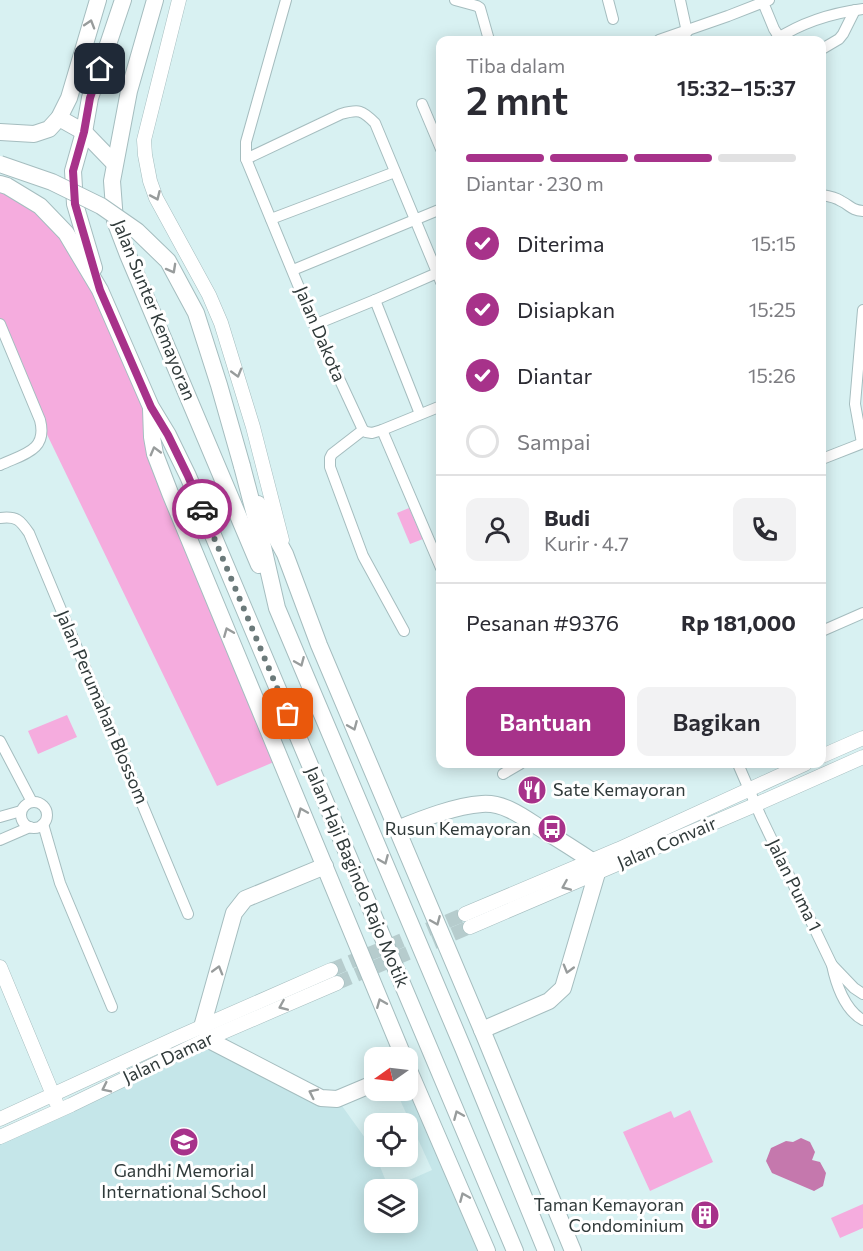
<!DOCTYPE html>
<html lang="id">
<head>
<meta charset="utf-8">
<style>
	:root { --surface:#fff; --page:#f2f2f3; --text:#2b2b33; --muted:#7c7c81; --line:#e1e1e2; --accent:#a7328a }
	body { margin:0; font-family:Commissioner,sans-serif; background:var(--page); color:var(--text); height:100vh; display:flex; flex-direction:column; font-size:22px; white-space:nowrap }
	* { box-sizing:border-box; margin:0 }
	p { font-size:20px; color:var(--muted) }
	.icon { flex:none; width:33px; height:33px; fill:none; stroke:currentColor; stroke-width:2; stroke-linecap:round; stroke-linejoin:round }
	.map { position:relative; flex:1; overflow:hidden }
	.sheet { position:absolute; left:436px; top:36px; width:390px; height:732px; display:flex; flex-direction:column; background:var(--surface); border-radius:12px; box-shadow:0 3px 15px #0003 }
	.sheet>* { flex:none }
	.needle { width:39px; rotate:256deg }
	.fabs { position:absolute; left:364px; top:1047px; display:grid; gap:12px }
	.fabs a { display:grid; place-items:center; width:54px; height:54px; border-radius:12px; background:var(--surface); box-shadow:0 3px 15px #0003; font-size:30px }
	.pin { position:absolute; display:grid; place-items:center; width:51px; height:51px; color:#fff; margin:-26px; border-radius:12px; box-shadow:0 3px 9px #0006 }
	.courier { position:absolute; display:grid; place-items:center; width:60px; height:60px; margin:-30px; border:4px solid #a7328a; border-radius:50%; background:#fff; color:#222; box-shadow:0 2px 8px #0007 }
	.overview em { font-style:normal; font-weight:600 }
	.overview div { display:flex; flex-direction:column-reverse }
	.overview { display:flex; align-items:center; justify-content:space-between; height:102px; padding:0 30px }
	h1 { font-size:39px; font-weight:600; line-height:45px }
	.bar { display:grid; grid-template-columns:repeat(4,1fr); gap:9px 6px; align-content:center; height:72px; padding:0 30px }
	.bar i { height:8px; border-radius:4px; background:var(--line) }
	.bar .on { background:var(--accent) }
	.bar p { grid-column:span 4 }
	.line { display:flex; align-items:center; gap:15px; padding:0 30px; border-top:2px solid var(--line) }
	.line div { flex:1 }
	.round { display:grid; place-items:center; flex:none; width:63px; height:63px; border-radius:12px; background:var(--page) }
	ol { padding:0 30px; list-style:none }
	li { display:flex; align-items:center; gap:18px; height:66px }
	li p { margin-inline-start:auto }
	li .icon { padding:6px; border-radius:50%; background:var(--accent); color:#fff; stroke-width:4 }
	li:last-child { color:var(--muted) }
	li i { width:33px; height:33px; border:3px solid var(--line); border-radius:50% }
	.action { display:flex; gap:12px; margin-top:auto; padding:12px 30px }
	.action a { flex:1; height:69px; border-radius:12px; background:var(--accent); color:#fff; font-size:24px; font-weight:600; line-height:69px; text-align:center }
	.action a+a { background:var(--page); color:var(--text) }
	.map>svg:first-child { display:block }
	.built { fill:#c5e6e9; fill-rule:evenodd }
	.green { fill:#f5acde }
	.water { fill:#c578ad }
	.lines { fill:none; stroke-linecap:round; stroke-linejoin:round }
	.tertiary-tunnel { stroke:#b6cccd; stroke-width:14; stroke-dasharray:14 7; stroke-linecap:butt }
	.minor-casing { stroke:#a5bdbf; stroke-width:12 }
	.tertiary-casing { stroke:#a5bdbf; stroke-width:15 }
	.secondary-casing { stroke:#a5bdbf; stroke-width:18 }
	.minor { stroke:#fff; stroke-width:10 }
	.tertiary { stroke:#fff; stroke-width:14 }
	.secondary { stroke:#fff; stroke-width:16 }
	.secondary-bridge-casing { stroke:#a5bdbf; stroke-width:18; stroke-linecap:butt }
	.secondary-bridge { stroke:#fff; stroke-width:16 }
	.oneway { stroke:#989c9c }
	.done { stroke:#6b7a7a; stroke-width:6; stroke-dasharray:0 10.8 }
	.route { stroke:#a7328a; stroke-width:8 }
	.labels { text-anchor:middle; stroke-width:6; stroke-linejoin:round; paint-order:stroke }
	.street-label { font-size:18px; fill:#303a3a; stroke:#fff }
	.poi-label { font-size:18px; fill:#303a3a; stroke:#fff; text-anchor:end }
</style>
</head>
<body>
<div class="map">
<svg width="863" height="1251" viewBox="0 0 863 1251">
	<rect width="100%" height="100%" fill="#d8f1f2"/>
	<path class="built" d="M 207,1039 L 337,1099 L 373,1149 L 389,1189 L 432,1170 L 396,1091 L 408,1090 L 408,1069 L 487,1251 L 0,1251 L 0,1136 ZM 375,1190 L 408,1190 L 408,1222 L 375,1222 Z"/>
	<g class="green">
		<polygon points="0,184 66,233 151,407 155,454 281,759 217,786 40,420 0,326"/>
		<polygon points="409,508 423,539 410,544 397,513"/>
		<polygon points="67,715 77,737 38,754 28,731"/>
		<polygon points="690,1110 713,1162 650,1191 623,1132 671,1111 674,1118"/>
		<polygon points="863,1204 863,1228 840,1238 831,1218"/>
	</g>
	<polygon class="water" points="801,1138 810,1142 815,1152 812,1160 820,1162 826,1173 823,1186 814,1191 772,1173 766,1161 771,1148 786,1141 793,1142"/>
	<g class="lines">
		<g class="tertiary-tunnel">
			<polyline points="331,970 465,914"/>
			<polyline points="337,983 470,927"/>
		</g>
		<g class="minor-casing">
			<g id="minor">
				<polyline points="286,0 246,142 246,159 317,331 363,430 366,432 372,433 382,430 441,406"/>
				<polyline points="455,0 477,6 480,8 489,40"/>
				<polyline points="608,0 613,19"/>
				<polyline points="680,0 687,32"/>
				<polyline points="762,0 774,29 781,40"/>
				<polyline points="659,40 728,16 769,0"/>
				<path d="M 775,40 C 801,23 832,13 863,9"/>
				<polyline points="822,49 839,39 843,34 855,10"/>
				<polyline points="422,104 441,149"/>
				<path d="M 246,159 L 341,114 C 359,109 362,110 375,123 L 441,282"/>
				<path d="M 822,195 C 829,196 835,197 841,201 C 851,206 851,210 863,211"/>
				<polyline points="271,219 395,172"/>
				<polyline points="293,270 441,209"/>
				<polyline points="375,300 420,414"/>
				<path d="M 0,324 L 40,420 C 48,451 23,454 0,465"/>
				<polyline points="314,325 375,300 437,273"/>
				<polyline points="363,430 332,454 330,458 330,467 363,556 404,631"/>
				<polyline points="382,430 441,568"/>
				<polyline points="862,443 855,404 863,310"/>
				<polyline points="822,459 863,443"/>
				<path d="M 0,518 C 17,516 20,520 29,533 L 188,914"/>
				<polyline points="822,631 863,613"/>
				<polyline points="0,741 32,802"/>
				<path d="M 738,764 L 761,817 L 832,965 C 836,984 845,1010 863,1020"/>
				<polyline points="503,774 520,764"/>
				<circle cx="34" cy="815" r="13"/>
				<polyline points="0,817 21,811"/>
				<polyline points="43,824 60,883 112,1007"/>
				<polyline points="0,840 30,827"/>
				<polyline points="832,965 854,988 863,994"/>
			</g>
		</g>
		<g class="tertiary-casing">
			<g id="tertiary">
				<polyline points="179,0 144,140 145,155 150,181 156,198 209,295 221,323 253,427 282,540"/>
				<polyline points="822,756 863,738"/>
				<polyline points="465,914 619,849 805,764"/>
				<polyline points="470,927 755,805 863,757"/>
				<polyline points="0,967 56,1102"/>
				<polyline points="0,1119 176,1038 331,970"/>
				<polyline points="0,1137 71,1105 207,1039 337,983"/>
			</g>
		</g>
		<g class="secondary-casing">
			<g id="secondary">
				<polyline points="155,0 129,91 112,181 115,221 128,255 259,565"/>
				<polyline points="59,118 84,132 114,163"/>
				<polyline points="0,132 34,134 49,129 59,118 69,98 98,0"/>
				<polyline points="0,184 7,186 40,206 66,233 100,290 151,407 168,435 188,476 515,1251"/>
				<polyline points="94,268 75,204 73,171 84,132 90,98 123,0"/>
				<polyline points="151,409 152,437 155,454 170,493 404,1058"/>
				<polyline points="242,466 261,538 277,608 463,1048 546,1251"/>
				<polyline points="258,504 285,554 319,645 482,1030 573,1251"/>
				<path d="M 397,829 C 422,819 454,806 482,804 C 507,802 528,821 548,833 C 563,842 577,851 592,861"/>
				<polyline points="202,1027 234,913 245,899 325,866"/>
				<polyline points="482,1030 549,1001 563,988 597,873"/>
				<polyline points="207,1039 321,1098 337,1099 375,1083"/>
				<polyline points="408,1068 487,1251"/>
			</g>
		</g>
		<use href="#minor" class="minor"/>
		<use href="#tertiary" class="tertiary"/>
		<use href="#secondary" class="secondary"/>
		<g class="secondary-bridge-casing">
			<polyline id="secondary-bridge" points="0,164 52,182 101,206 137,231 168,261 196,313 219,385 242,466"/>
		</g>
		<use href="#secondary-bridge" class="secondary-bridge"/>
	</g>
	<defs><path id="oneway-chevron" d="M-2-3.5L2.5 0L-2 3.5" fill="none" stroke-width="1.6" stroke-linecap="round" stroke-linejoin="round" transform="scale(1.5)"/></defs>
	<g class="oneway">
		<use href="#oneway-chevron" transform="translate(90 24) rotate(-73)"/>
		<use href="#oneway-chevron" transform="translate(156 196) rotate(66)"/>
		<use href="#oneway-chevron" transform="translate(172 269) rotate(61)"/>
		<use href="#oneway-chevron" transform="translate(237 373) rotate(74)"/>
		<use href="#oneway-chevron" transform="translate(155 451) rotate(-105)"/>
		<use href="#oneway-chevron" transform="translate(228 632) rotate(-112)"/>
		<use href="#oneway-chevron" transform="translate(300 662) rotate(67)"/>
		<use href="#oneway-chevron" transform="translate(353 726) rotate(67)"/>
		<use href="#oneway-chevron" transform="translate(302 812) rotate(-113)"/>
		<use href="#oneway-chevron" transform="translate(384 860) rotate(67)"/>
		<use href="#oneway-chevron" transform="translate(566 886) rotate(157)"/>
		<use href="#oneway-chevron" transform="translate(436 921) rotate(67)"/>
		<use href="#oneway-chevron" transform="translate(568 969) rotate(106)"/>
		<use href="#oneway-chevron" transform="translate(218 970) rotate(-74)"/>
		<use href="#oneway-chevron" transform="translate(381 1003) rotate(-112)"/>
		<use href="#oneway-chevron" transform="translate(283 1006) rotate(157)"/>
		<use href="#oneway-chevron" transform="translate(106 1088) rotate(154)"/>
		<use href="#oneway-chevron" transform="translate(313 1093) rotate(-154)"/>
		<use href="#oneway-chevron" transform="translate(458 1115) rotate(-113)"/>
		<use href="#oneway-chevron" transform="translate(464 1197) rotate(-113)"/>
	</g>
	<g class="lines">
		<polyline class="done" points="202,509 288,714"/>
		<polyline class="route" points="100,69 90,98 84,132 73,171 75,204 100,290 151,407 168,435 188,476 202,509"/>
	</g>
	<defs>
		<g id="restaurant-disc" transform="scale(1.5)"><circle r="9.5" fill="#a7328a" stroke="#fff"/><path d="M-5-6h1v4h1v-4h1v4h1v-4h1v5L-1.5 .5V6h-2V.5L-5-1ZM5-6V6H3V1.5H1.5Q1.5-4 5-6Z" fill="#fff"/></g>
		<g id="bus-disc" transform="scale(1.5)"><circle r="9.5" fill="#a7328a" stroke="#fff"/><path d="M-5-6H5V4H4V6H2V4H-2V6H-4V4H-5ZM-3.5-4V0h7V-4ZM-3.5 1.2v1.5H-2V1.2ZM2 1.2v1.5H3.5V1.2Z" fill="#fff"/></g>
		<g id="school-disc" transform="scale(1.5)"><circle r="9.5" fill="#a7328a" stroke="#fff"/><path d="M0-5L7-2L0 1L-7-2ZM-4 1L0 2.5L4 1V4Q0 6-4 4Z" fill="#fff"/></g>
		<g id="building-disc" transform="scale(1.5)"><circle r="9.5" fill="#a7328a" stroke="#fff"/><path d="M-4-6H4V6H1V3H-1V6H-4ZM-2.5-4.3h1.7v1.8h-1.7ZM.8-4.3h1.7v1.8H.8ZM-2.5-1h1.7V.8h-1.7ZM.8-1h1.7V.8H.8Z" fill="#fff"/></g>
	</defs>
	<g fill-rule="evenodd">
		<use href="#restaurant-disc" x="532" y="790"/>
		<use href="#bus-disc" x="552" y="829"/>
		<use href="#school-disc" x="184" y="1142"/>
		<use href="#building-disc" x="705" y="1215"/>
	</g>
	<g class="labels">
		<g class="street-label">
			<text transform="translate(154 310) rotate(68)" y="6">Jalan Sunter Kemayoran</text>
			<text transform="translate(320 334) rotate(67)" y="6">Jalan Dakota</text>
			<text transform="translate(102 707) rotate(67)" y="6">Jalan Perumahan Blossom</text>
			<text transform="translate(667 843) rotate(-23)" y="6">Jalan Convair</text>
			<text transform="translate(357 877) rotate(67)" y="6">Jalan Haji Bagindo Rajo Motik</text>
			<text transform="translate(794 885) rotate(64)" y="6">Jalan Puma 1</text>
			<text transform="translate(168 1058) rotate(-25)" y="6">Jalan Damar</text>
		</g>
		<g class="poi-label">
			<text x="553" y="796" text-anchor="start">Sate Kemayoran</text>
			<text x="531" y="835">Rusun Kemayoran</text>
			<text x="184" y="1177" text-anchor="middle">Gandhi Memorial<tspan x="184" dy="21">International School</tspan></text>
			<text x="684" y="1211">Taman Kemayoran<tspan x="684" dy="21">Condominium</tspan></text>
		</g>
	</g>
</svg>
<div class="fabs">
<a><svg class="needle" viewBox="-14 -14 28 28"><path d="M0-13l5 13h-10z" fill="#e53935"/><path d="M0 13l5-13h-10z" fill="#7c7c81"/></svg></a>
<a><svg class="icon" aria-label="locate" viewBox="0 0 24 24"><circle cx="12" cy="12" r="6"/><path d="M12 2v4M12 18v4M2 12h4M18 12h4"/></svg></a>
<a><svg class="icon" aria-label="layers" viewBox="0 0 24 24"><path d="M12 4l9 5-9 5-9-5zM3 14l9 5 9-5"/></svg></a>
</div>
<div class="pin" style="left:288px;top:714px;background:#ea580c"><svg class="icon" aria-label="bag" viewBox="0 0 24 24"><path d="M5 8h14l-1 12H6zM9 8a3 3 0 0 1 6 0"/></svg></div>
<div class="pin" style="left:100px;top:69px;background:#1f2937"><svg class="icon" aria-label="home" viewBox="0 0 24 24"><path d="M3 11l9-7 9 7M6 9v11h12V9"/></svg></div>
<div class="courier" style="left:202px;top:509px"><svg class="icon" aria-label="car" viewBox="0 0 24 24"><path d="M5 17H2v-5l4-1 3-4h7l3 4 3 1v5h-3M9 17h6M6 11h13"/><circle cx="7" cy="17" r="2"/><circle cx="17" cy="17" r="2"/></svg></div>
<section class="sheet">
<div class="overview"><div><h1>2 mnt</h1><p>Tiba dalam</p></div><em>15:32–15:37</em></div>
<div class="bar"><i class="on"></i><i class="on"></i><i class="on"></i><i></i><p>Diantar · 230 m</p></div>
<ol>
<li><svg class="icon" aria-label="check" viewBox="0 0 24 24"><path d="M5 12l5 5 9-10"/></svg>Diterima<p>15:15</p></li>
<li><svg class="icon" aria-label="check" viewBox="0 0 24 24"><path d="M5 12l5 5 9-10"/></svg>Disiapkan<p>15:25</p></li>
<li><svg class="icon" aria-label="check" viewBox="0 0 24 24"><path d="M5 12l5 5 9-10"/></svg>Diantar<p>15:26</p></li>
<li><i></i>Sampai</li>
</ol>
<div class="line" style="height:108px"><a class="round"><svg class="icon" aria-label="person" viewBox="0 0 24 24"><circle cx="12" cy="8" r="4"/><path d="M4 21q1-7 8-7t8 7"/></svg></a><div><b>Budi</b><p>Kurir · 4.7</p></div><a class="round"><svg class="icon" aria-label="phone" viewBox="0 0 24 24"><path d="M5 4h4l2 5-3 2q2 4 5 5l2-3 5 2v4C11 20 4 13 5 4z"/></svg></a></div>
<div class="line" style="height:78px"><div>Pesanan #9376</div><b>Rp 181,000</b></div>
<div class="action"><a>Bantuan</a><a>Bagikan</a></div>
</section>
</div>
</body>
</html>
